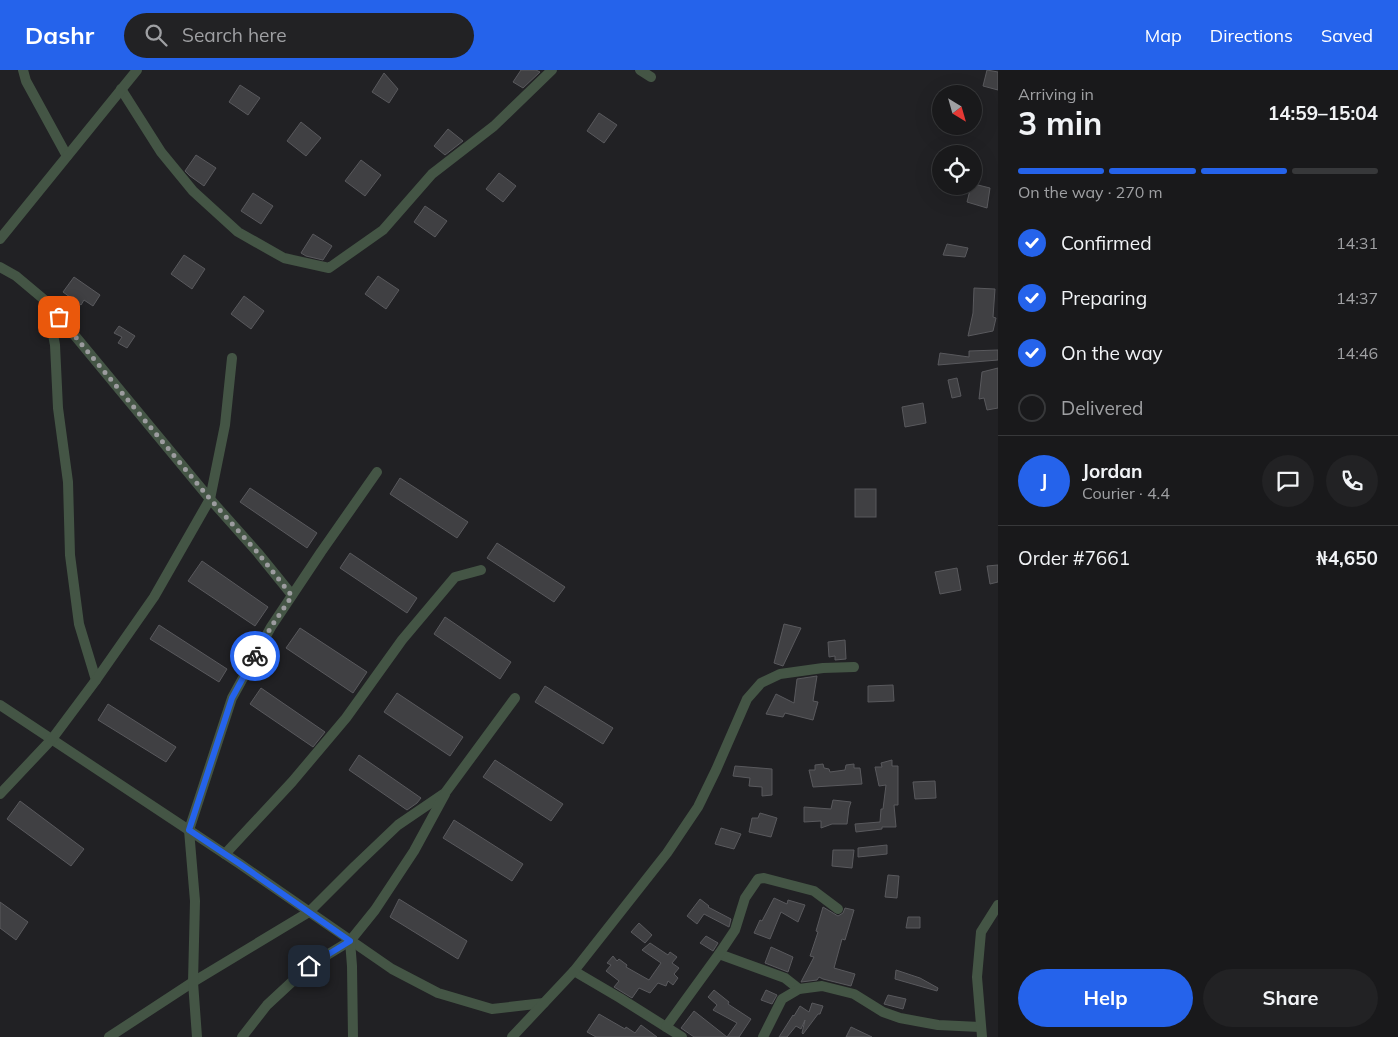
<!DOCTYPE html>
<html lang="en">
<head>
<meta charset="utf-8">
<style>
	:root { --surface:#19191b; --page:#222224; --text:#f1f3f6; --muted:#9fa0a3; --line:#37383a; --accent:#2563eb }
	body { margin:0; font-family:Mulish,sans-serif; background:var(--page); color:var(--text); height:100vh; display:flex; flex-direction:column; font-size:19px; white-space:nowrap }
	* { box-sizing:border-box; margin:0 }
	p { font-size:16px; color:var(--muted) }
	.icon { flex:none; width:28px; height:28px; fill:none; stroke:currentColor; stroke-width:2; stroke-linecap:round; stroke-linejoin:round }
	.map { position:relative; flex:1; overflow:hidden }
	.details { display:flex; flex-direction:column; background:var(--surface); width:400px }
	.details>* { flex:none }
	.needle { width:32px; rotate:143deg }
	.buttons { position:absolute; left:932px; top:15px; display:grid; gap:10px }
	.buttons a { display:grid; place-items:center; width:50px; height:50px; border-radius:50%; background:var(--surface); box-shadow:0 5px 20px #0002,0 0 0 1px var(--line); font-size:25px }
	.pin { position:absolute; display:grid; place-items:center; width:42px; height:42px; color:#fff; margin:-21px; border-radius:10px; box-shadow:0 2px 8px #0006 }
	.courier { position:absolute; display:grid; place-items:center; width:50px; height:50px; margin:-25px; border:4px solid #2563eb; border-radius:50%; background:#fff; color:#222; box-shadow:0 1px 6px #0007 }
	.head em { font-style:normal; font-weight:700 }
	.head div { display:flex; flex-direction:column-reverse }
	.head { display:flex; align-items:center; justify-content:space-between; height:85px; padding:0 20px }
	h1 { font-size:32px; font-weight:700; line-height:38px }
	.bar { display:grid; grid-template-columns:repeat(4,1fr); gap:8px 5px; align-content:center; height:60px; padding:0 20px }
	.bar i { height:6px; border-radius:4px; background:var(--line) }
	.bar .on { background:var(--accent) }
	.bar p { grid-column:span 4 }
	.line { display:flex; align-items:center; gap:12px; padding:0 20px; border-top:1px solid var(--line) }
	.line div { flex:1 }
	.round { display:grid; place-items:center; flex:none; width:52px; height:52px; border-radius:26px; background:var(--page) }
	ol { padding:0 20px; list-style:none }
	li { display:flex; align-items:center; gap:15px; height:55px }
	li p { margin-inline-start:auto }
	li .icon { padding:5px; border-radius:50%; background:var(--accent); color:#fff; stroke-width:4 }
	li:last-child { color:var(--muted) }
	li i { width:28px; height:28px; border:2px solid var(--line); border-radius:50% }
	.primary-button { display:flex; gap:10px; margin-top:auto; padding:10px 20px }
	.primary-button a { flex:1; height:58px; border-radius:30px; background:var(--accent); color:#fff; font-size:20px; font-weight:700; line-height:58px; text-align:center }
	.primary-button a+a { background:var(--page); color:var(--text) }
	header { display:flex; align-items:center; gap:30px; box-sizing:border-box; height:70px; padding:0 25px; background:var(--accent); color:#fff }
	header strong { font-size:24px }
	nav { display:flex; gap:28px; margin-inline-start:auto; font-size:18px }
	.search { width:350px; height:45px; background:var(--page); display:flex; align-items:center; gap:12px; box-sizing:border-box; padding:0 18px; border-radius:28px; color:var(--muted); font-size:19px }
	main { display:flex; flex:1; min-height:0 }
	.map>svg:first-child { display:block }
	.building { fill:#404043; stroke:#59595d }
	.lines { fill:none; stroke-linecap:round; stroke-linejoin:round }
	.minor { stroke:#445545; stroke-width:10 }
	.done { stroke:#9c9c9f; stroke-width:5; stroke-dasharray:0 9 }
	.route { stroke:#2563eb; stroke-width:6 }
</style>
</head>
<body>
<header>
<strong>Dashr</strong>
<div class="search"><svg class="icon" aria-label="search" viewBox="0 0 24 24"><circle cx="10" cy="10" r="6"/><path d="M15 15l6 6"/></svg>Search here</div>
<nav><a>Map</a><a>Directions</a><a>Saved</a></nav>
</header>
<main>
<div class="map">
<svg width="998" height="967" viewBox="0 0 998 967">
	<rect width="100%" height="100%" fill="#212124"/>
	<g class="building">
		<polygon points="521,0 536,0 540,2 523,18 513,12"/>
		<polygon points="987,0 998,2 998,20 983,16"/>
		<polygon points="384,3 398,19 389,33 372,22"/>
		<polygon points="240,15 260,28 248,45 229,32"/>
		<polygon points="599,43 617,55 604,73 587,61"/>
		<polygon points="301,52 321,68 306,86 287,71"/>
		<polygon points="448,59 463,71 445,85 434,76"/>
		<polygon points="196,85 216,98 204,116 190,106 185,101"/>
		<polygon points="361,90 381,105 365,126 345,111"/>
		<polygon points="499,103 516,116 503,132 486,119"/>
		<polygon points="974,114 990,118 987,138 967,132 971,116 974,116"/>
		<polygon points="253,123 273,136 261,154 241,141"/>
		<polygon points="425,136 447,151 435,167 414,152"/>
		<polygon points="313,164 332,176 323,190 306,186 301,183"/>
		<polygon points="947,174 968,178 965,187 943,185"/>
		<polygon points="184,185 205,199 192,219 171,204"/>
		<polygon points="378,206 399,220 386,239 365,224"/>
		<polygon points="74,207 100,225 93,236 84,230 81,235 63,222"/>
		<polygon points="974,218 995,219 993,247 996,248 993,261 968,266 973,243"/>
		<polygon points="244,226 264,241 251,259 231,244"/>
		<polygon points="119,256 135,266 127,278 118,273 122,267 114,263"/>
		<polygon points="998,280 998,290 938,295 940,283 969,287 969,281"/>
		<polygon points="998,298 998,338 987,340 984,328 979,329 982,302"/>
		<polygon points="957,308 961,326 952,328 948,310"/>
		<polygon points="923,333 926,353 905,357 902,337"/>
		<polygon points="400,408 468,452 457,468 390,424"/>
		<polygon points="250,418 317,463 307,478 240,432"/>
		<rect x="855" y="419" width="21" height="28"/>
		<polygon points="497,473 565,517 554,532 487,488"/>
		<polygon points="350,483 417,528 407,543 340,498"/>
		<polygon points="202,491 268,537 255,556 188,511"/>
		<polygon points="998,495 998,512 990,514 987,496"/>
		<polygon points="957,498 961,520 940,524 935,502"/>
		<polygon points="445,547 511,592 500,609 434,564"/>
		<polygon points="784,554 801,558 783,596 774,593"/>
		<polygon points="159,555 227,599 219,612 150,569"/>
		<polygon points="300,558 367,602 353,623 286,578"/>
		<polygon points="845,570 846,589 835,590 835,586 829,587 828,572"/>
		<polygon points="817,606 813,631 818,632 813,650 785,643 783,647 766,644 776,624 794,633 797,609"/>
		<polygon points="893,615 894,631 868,632 868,616"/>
		<polygon points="545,616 613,658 603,674 535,632"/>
		<polygon points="261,618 325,662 313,677 250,634"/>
		<polygon points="397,623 463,667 450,686 384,642"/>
		<polygon points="108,634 176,677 166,692 98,650"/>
		<polygon points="359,685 421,728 417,733 407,740 349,700"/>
		<polygon points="495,690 563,734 551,751 483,707"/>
		<polygon points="892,690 892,696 898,696 898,735 894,735 896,757 882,757 882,759 856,762 855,754 880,752 881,739 883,739 886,715 879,716 875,697 882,697 881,693"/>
		<polygon points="823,694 824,698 829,699 830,702 845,700 846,695 854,694 854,698 860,698 862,714 813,717 809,700 815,700 815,695"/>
		<polygon points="735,696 772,699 772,725 762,726 762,717 749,716 750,708 733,706"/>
		<polygon points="935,711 936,728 915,729 913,712"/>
		<polygon points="833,730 851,732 849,738 847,754 832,754 821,758 821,751 804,752 804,737 831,739"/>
		<polygon points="20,731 84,779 71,796 7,749"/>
		<polygon points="760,743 777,748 771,767 749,762 752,748 758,748"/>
		<polygon points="454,750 523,794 512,811 443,768"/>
		<polygon points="721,758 741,764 734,779 715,774"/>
		<polygon points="887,775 887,784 858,787 858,778"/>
		<polygon points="833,780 854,780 852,798 832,796"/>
		<polygon points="888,805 899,806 897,828 885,827"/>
		<polygon points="774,828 787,834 788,830 805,835 798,852 781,842 770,869 754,863 760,850 762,851"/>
		<polygon points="399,829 467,871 458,889 390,847"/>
		<polygon points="700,829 709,836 708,837 731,849 729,857 704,844 697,854 687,846"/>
		<polygon points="0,832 28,852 16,870 0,858"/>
		<polygon points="823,837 838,846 843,843 845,838 854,840 845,870 842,869 834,898 855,904 851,916 823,909 819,907 817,910 801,912 814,887 810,886 818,862 816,861"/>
		<polygon points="908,847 920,847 920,858 906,858"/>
		<polygon points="639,853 652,865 645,873 631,862"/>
		<polygon points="706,866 718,873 713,881 700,873"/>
		<polygon points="650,873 668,885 670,882 677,887 672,893 679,898 674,904 678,908 673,915 668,911 666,916 658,913 650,923 639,918 632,928 614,917 619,911 606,901 611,895 607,893 613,886 617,891 619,889 627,895 626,897 649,910 661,893 642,880"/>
		<polygon points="771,877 793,887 788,902 765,893"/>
		<polygon points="896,900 920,908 938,918 937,921 895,909"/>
		<polygon points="714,920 729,932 728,934 751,949 739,967 694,967 681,958 694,941 727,967 737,953 713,940 717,935 708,927"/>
		<polygon points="766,920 777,925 772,934 761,930"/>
		<polygon points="888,925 906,929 903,939 884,934"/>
		<polygon points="812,933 823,936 820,944 818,944 803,964 802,963 805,950 801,959 796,956 787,967 779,967 793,945 794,946 800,936 809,942"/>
		<polygon points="599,944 625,959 626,957 635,963 641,955 657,967 596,967 587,962"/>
		<polygon points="851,957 872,967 846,967"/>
	</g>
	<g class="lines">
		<g class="minor">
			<polyline points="23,0 26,11 67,86"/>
			<polyline points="640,0 651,7"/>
			<polyline points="121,19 161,82 193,121 238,162 284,188 329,198 383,160 432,104 494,56 552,0"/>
			<polyline points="0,169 137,0"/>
			<polyline points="0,197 16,206 47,232 210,429 258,483 292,525"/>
			<polyline points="47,233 55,275 58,338 68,412 70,485 79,554 96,610"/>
			<polyline points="0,635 240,794 392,899 438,923 492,939 544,933"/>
			<polyline points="0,724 52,669 96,610 154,527 210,429 225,355 232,288"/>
			<polyline points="225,784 292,712 346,648 402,570 455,507 481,500"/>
			<polyline points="719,884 785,908 799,919"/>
			<polyline points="574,901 620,928 682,967"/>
			<polyline points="666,957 719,884 735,860 745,828 758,809 764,808 814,821 838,839"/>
			<polyline points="109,967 193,912 309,842 355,796 398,755 445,723 515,628"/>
			<polyline points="197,967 193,912 195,831 189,760 232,628 271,557 321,482 377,402"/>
			<polyline points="242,967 267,935 309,896 350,871"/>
			<polyline points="353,967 352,896 350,871 375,840 414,781 445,724"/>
			<polyline points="512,967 574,901 667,783 698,737 716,700 747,629 761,613 780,604 823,598 854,597"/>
			<polyline points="763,967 782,929 799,919 822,916 854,924 883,942 900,948 938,955 980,957"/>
			<polyline points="982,967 977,907 981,862 998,835"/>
		</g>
	</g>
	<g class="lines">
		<polyline class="done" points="59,247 210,429 258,483 292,526 271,557 255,586"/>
		<polyline class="route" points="255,586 232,628 189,760 240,794 350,871 309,896"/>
	</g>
</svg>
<div class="buttons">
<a><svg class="needle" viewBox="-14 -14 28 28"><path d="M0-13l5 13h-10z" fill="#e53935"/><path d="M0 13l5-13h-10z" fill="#9fa0a3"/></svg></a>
<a><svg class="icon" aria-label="locate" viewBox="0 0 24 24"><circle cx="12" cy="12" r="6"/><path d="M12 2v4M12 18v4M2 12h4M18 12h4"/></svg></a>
</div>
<div class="pin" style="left:59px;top:247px;background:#ea580c"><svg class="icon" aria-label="bag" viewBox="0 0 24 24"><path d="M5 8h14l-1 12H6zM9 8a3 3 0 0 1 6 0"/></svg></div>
<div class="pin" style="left:309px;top:896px;background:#1f2937"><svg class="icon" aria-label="home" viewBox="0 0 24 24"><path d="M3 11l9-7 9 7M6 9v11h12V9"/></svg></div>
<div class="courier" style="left:255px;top:586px"><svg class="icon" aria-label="bike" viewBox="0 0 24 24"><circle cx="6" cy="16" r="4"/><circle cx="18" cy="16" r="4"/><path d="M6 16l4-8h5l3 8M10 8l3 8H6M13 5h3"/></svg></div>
</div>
<section class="details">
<div class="head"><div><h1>3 min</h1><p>Arriving in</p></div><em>14:59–15:04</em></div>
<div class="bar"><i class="on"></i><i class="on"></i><i class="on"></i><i></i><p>On the way · 270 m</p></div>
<ol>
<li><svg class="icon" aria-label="check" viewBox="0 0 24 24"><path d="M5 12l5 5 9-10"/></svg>Confirmed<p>14:31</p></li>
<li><svg class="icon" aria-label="check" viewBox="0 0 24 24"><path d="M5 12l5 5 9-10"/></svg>Preparing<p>14:37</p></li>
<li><svg class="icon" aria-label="check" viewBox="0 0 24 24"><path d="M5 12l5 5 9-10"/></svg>On the way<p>14:46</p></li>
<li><i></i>Delivered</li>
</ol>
<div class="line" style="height:90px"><b class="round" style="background:var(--accent);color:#fff">J</b><div><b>Jordan</b><p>Courier · 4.4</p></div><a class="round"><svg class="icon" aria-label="chat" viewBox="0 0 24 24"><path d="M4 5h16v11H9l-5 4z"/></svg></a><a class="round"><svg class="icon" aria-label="phone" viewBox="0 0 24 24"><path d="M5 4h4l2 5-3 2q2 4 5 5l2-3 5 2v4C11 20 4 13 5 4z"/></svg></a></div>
<div class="line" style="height:65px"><div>Order #7661</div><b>₦4,650</b></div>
<div class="primary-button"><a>Help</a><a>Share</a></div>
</section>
</main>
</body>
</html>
